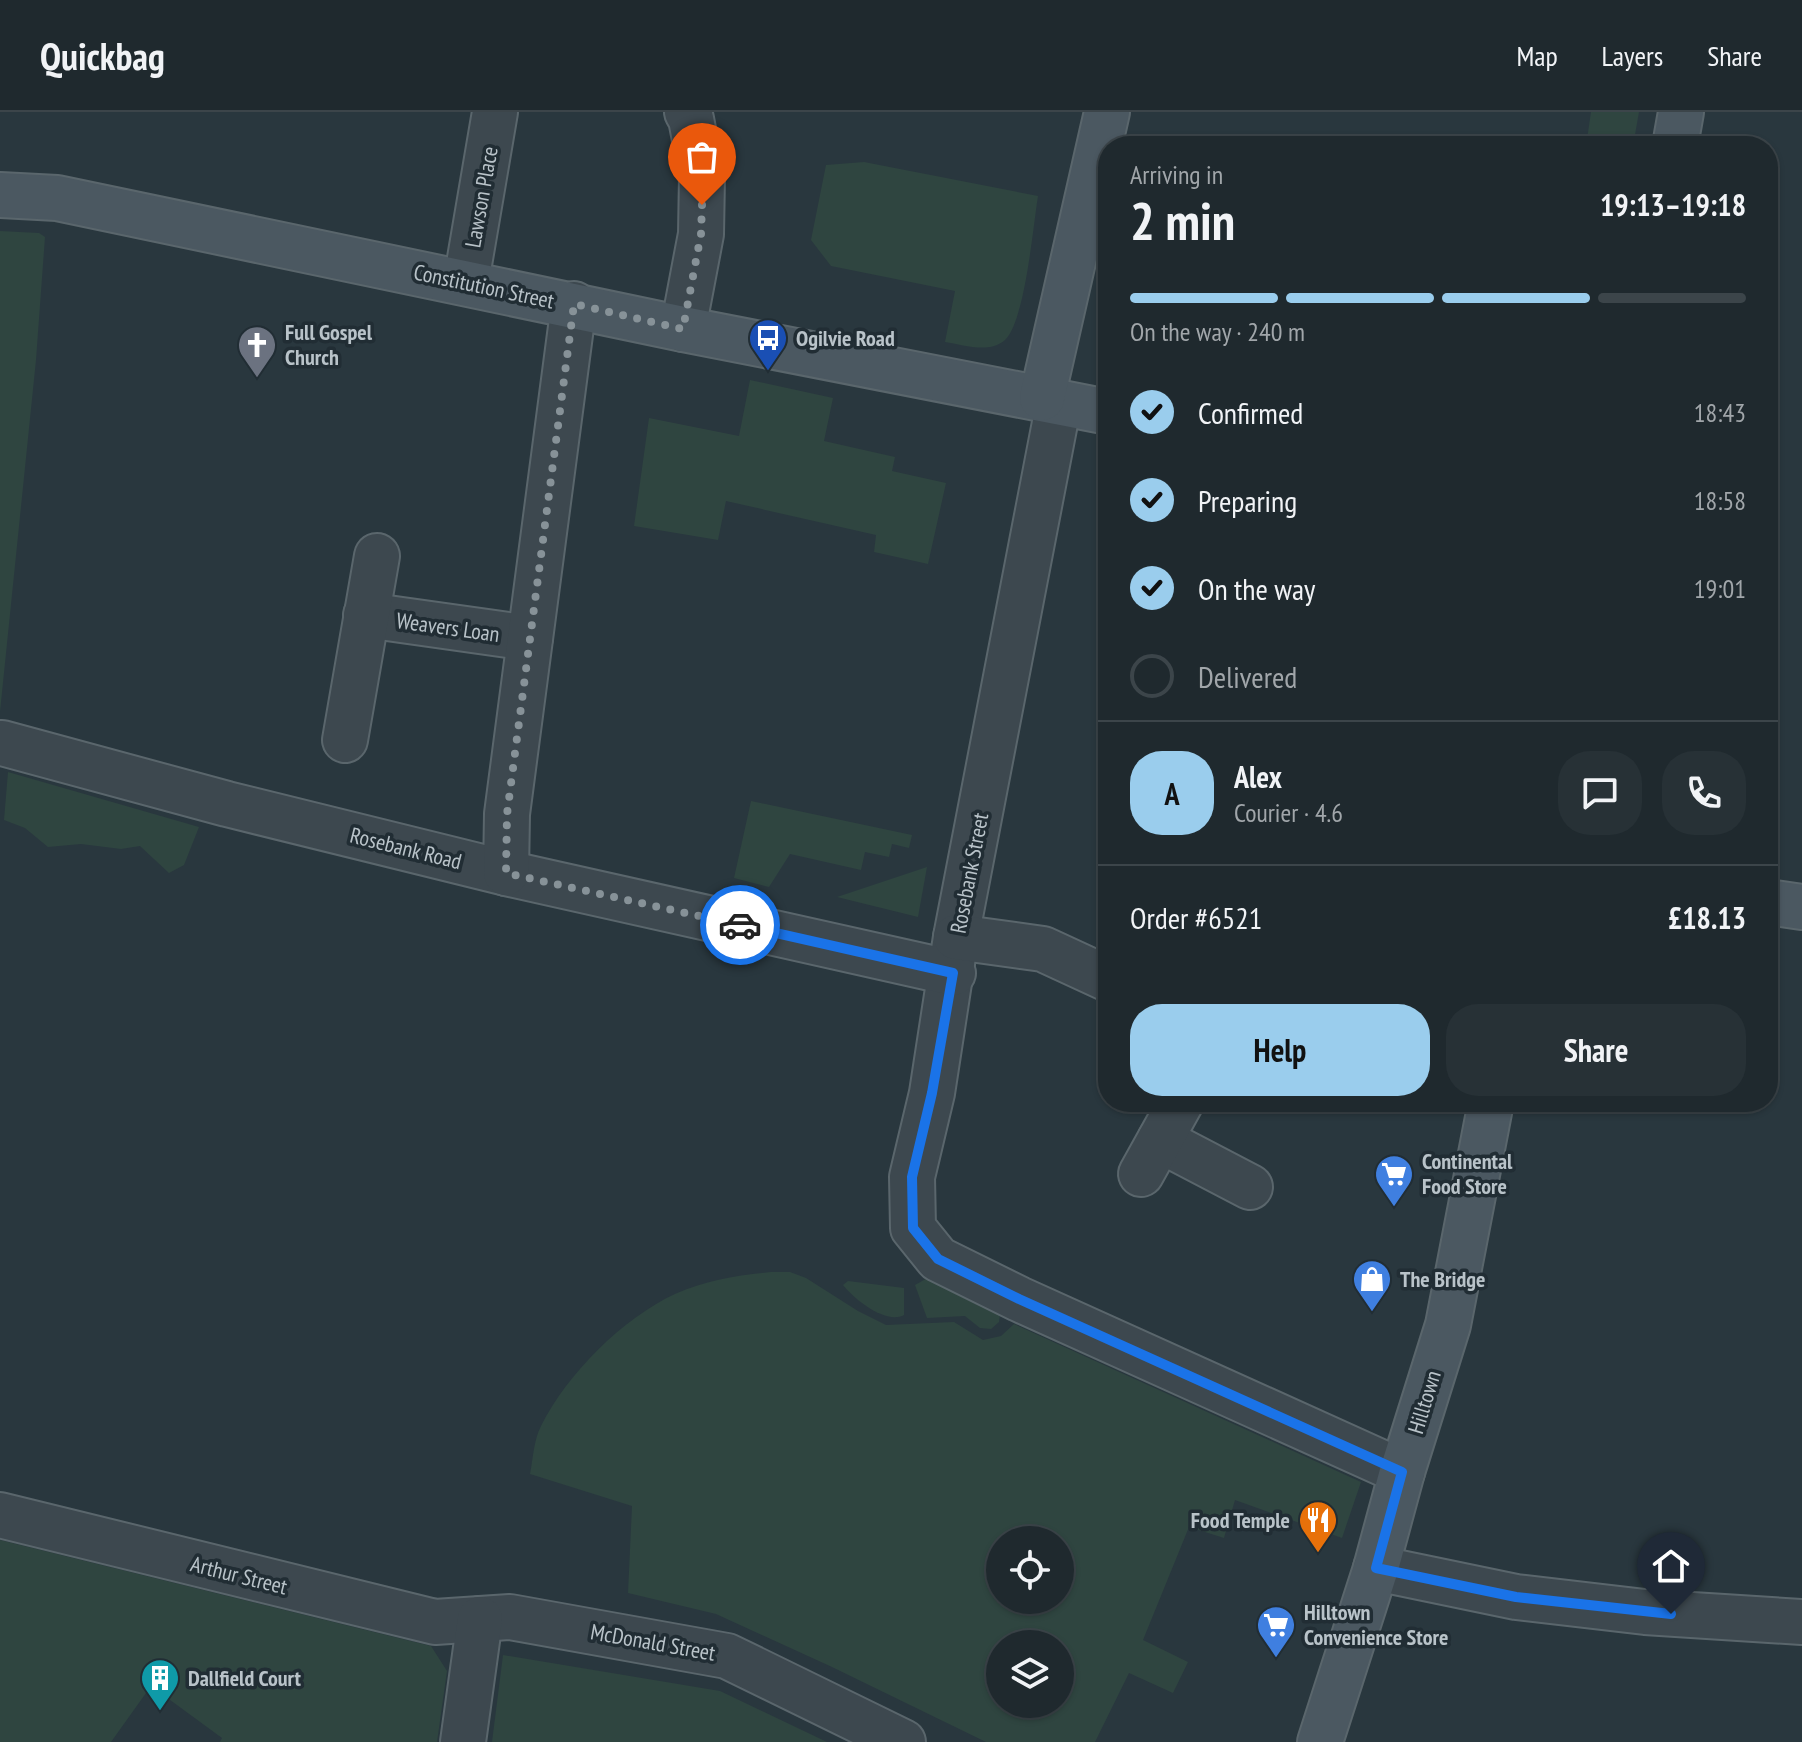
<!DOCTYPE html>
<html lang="en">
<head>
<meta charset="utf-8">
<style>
	:root { --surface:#1f292e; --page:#273136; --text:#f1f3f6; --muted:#a1a6aa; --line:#3c454a; --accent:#9acded }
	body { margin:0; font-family:"PT Sans Narrow",sans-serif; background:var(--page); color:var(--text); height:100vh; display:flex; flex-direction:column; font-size:30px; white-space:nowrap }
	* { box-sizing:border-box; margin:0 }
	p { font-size:26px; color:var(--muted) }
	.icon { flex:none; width:44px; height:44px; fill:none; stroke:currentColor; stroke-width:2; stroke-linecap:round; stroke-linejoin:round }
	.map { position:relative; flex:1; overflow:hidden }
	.drawer { position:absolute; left:1098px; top:24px; width:680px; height:976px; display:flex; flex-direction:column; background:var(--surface); border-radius:32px; box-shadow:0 2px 6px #0004,0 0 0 2px var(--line) }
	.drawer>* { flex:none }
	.buttons { position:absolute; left:986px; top:1414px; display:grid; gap:16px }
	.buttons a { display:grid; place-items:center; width:88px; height:88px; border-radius:50%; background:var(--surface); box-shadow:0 2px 6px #0004,0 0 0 2px var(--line); font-size:40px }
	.pin { position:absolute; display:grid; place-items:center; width:68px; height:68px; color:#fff; margin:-82px -34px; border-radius:50% 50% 50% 0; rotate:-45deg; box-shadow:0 0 8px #0007 }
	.pin .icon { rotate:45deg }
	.courier { position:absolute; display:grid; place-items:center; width:80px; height:80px; margin:-40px; border:6px solid #1a73e8; border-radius:50%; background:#fff; color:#222; box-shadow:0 2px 10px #0007 }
	.summary em { font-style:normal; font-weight:700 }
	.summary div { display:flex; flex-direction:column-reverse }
	.summary { display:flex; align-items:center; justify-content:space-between; height:136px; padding:0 32px }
	h1 { font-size:52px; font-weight:700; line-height:60px }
	.bar { display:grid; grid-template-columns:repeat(4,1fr); gap:12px 8px; align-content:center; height:96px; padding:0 32px }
	.bar i { height:10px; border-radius:6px; background:var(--line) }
	.bar .current { background:var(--accent) }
	.bar p { grid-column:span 4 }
	.line { display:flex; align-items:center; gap:20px; padding:0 32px; border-top:2px solid var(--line) }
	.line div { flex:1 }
	.round { display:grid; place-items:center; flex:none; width:84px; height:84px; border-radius:32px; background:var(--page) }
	ol { padding:0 32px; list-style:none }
	li { display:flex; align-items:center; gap:24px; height:88px }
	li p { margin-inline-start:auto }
	li .icon { padding:8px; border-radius:50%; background:var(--accent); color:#111; stroke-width:4 }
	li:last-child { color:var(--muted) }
	li i { width:44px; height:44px; border:4px solid var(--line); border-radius:50% }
	.button { display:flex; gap:16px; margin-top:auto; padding:16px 32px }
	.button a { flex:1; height:92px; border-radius:32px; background:var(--accent); color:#111; font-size:32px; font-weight:700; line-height:92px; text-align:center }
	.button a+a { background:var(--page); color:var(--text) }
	header { display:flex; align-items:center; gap:48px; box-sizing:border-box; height:112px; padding:0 40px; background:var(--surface); border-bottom:2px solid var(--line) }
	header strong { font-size:38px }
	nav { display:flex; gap:44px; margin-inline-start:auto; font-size:28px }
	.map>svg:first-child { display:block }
	.green { fill:#2f4540; fill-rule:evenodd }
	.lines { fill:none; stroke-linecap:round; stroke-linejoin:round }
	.street-casing { stroke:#5a666c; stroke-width:48 }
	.secondary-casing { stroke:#5a666c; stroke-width:48 }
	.street { stroke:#3d484f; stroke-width:44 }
	.secondary { stroke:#4b5861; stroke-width:44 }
	.done { stroke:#879298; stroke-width:8; stroke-dasharray:0 14.4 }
	.route { stroke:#1a73e8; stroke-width:10 }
	.labels { text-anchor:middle; stroke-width:7; stroke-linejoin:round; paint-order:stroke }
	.street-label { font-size:22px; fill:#b9c3c9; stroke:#212d34 }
	.poi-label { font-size:22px; font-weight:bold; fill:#b9c3c9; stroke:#212d34; text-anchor:start }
</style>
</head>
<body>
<header>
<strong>Quickbag</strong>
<nav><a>Map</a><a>Layers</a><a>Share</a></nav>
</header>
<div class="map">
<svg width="1802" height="1630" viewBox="0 0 1802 1630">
	<rect width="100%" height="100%" fill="#29373e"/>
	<g class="green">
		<polygon points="1591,0 1639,0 1633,34 1586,34"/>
		<path d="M 864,50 L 1038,84 C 1033,115 1025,209 1005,228 C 989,242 964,233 945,230 L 955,179 L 831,154 L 811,128 L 826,53 Z"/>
		<polygon points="0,119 39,121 45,125 36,248 0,600"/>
		<polygon points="750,268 833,286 824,329 895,345 892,359 946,371 928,452 874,440 876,423 726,389 718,428 634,414 649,306 739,324"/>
		<polygon points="8,660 199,715 184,753 169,761 140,734 121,737 81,732 48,735 25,716 4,708"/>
		<polygon points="751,689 912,723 909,736 892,732 889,745 865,740 861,758 790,742 769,775 734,766"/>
		<polygon points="927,755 918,805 837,785"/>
		<path d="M 771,1160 L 790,1160 L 806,1166 L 858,1199 L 886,1213 L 954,1210 L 983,1228 L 1001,1224 L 1014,1212 L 1361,1370 L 1342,1426 L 1235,1388 L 1224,1426 L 1189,1415 L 1143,1528 L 1188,1550 L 1173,1581 L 1129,1561 L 1095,1630 L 986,1630 L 832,1555 L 716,1502 L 628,1481 L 632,1394 L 530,1362 C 533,1346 534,1327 541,1314 C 567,1262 623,1206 675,1182 C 706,1168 738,1163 771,1160 ZM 1000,1428 L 1060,1428 L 1060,1488 L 1000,1488 ZM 1000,1532 L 1060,1532 L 1060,1592 L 1000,1592 Z"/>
		<polygon points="931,1164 1000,1202 999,1210 991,1217 980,1216 965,1204 927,1206 915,1173"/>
		<path d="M 848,1169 L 904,1176 L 904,1203 C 886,1213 854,1187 843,1173 Z"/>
		<polygon points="0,1428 431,1534 447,1559 437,1630 220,1630 222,1626 151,1574 111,1630 0,1630"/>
		<polygon points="503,1543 720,1579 827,1630 492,1630"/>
	</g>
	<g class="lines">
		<g class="street-casing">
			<g id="street">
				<polyline points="466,170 495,0"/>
				<polyline points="683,217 701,122 702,64 691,7 687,0"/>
				<polyline points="1059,290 956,825 932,981 912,1065 913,1116 938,1147 1019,1187 1402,1360"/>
				<polyline points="366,503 530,526"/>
				<polyline points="345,628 377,444"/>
				<polyline points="2,631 227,692 506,761 953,861"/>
				<polyline points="506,761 507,702 574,192"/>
				<polyline points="956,825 1043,837 1108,867"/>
				<polyline points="1160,1028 1250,1075"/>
				<polyline points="1141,1062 1181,990"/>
				<polyline points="0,1403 435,1510 510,1505 727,1544 903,1630"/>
				<polyline points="1376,1456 1516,1485 1645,1500 1802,1510"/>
				<polyline points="463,1630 480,1507"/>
			</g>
		</g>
		<g class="secondary-casing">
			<g id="secondary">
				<polyline points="1675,34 1681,0"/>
				<polyline points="0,83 57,86 683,217 1108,300"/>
				<polyline points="1042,286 1107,0"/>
				<polyline points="1768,790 1802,795"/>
				<polyline points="1320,1630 1376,1456 1402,1360 1448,1213 1491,990"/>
			</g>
		</g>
		<use href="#street" class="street"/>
		<use href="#secondary" class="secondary"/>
	</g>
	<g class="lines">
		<polyline class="done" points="702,93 701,122 683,217 574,192 507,702 506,761 740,813"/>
		<polyline class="route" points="740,813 953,861 932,981 912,1065 913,1116 938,1147 1019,1187 1402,1360 1376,1456 1516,1485 1671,1502"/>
	</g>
	<defs>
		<g id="bus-pin" transform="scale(2)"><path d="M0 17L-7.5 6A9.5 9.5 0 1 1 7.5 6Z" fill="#1a4fb4" stroke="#212d34"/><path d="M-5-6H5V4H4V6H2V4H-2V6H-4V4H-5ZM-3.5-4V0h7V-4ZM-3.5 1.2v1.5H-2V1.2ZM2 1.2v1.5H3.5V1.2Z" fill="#fff"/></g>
		<g id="church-pin" transform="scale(2)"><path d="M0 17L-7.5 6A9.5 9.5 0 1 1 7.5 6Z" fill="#6b7280" stroke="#212d34"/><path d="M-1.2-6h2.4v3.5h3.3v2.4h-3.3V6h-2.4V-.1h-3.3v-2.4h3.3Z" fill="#fff"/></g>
		<g id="supermarket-pin" transform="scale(2)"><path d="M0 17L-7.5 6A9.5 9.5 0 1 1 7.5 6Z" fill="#3f7fe0" stroke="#212d34"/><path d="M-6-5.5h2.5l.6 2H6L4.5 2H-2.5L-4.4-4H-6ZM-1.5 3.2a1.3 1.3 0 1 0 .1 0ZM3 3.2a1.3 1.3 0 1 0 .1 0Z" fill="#fff"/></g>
		<g id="shop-pin" transform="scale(2)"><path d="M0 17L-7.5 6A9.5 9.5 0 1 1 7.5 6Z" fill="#3f7fe0" stroke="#212d34"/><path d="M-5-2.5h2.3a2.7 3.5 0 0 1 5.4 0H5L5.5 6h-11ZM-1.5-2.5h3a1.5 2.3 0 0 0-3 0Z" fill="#fff"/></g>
		<g id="restaurant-pin" transform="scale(2)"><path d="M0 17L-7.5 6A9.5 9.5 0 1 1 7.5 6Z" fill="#e8710a" stroke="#212d34"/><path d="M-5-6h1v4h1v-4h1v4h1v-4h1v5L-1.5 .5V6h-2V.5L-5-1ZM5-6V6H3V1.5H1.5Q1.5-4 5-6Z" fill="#fff"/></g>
		<g id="building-pin" transform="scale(2)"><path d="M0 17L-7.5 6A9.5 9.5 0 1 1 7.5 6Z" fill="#0f9aa8" stroke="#212d34"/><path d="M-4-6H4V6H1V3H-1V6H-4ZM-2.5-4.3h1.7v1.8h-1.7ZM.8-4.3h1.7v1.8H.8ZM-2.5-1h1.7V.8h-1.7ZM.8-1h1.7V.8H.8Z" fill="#fff"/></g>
	</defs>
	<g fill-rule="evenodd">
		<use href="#bus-pin" x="768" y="226"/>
		<use href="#church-pin" x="257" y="233"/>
		<use href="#supermarket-pin" x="1394" y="1062"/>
		<use href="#shop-pin" x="1372" y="1167"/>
		<use href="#restaurant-pin" x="1318" y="1408"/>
		<use href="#supermarket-pin" x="1276" y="1513"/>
		<use href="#building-pin" x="160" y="1566"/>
	</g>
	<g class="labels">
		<g class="street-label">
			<text transform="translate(481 85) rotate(-80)" y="8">Lawson Place</text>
			<text transform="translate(484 174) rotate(12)" y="8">Constitution Street</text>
			<text transform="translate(448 515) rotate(8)" y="8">Weavers Loan</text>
			<text transform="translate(406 736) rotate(14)" y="8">Rosebank Road</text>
			<text transform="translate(969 761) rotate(-79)" y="8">Rosebank Street</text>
			<text transform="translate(1424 1290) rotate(-73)" y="8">Hilltown</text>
			<text transform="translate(239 1463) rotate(14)" y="8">Arthur Street</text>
			<text transform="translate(653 1530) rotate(10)" y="8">McDonald Street</text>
		</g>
		<g class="poi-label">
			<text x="285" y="228">Full Gospel<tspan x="285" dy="25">Church</tspan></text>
			<text x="796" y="234">Ogilvie Road</text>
			<text x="1422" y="1057">Continental<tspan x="1422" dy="25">Food Store</tspan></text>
			<text x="1400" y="1175">The Bridge</text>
			<text x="1290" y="1416" text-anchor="end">Food Temple</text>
			<text x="1304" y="1508">Hilltown<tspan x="1304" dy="25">Convenience Store</tspan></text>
			<text x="188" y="1574">Dallfield Court</text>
		</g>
	</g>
</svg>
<div class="buttons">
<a><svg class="icon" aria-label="locate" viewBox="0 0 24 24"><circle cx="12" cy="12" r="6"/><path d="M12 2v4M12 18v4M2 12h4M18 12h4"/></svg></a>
<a><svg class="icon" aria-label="layers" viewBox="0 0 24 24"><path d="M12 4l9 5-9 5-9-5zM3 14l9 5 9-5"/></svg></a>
</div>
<div class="pin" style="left:702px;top:93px;background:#ea580c"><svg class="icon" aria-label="bag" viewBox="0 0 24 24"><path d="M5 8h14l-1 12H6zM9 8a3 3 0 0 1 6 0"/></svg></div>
<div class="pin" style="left:1671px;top:1502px;background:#1f2937"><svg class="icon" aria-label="home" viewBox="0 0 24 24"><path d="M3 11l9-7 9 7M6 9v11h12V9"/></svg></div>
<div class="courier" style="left:740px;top:813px"><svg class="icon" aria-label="car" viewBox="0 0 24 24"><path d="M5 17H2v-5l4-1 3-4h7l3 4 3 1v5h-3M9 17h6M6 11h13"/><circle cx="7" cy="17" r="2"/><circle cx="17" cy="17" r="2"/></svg></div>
<section class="drawer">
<div class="summary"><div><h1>2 min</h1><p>Arriving in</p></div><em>19:13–19:18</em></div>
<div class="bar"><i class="current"></i><i class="current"></i><i class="current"></i><i></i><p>On the way · 240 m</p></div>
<ol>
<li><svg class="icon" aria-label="check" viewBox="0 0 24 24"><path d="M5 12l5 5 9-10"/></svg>Confirmed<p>18:43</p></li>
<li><svg class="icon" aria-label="check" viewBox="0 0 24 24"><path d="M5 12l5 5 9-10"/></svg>Preparing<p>18:58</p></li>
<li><svg class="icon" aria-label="check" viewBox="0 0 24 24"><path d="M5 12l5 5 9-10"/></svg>On the way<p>19:01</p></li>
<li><i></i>Delivered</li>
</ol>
<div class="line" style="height:144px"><b class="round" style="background:var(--accent);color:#111">A</b><div><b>Alex</b><p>Courier · 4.6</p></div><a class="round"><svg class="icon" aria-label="chat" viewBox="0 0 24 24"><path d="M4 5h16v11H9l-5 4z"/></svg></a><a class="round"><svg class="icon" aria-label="phone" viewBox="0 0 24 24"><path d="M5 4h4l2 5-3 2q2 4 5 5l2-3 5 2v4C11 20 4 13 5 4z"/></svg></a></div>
<div class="line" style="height:104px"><div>Order #6521</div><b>£18.13</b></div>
<div class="button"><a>Help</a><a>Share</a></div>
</section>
</div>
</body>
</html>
